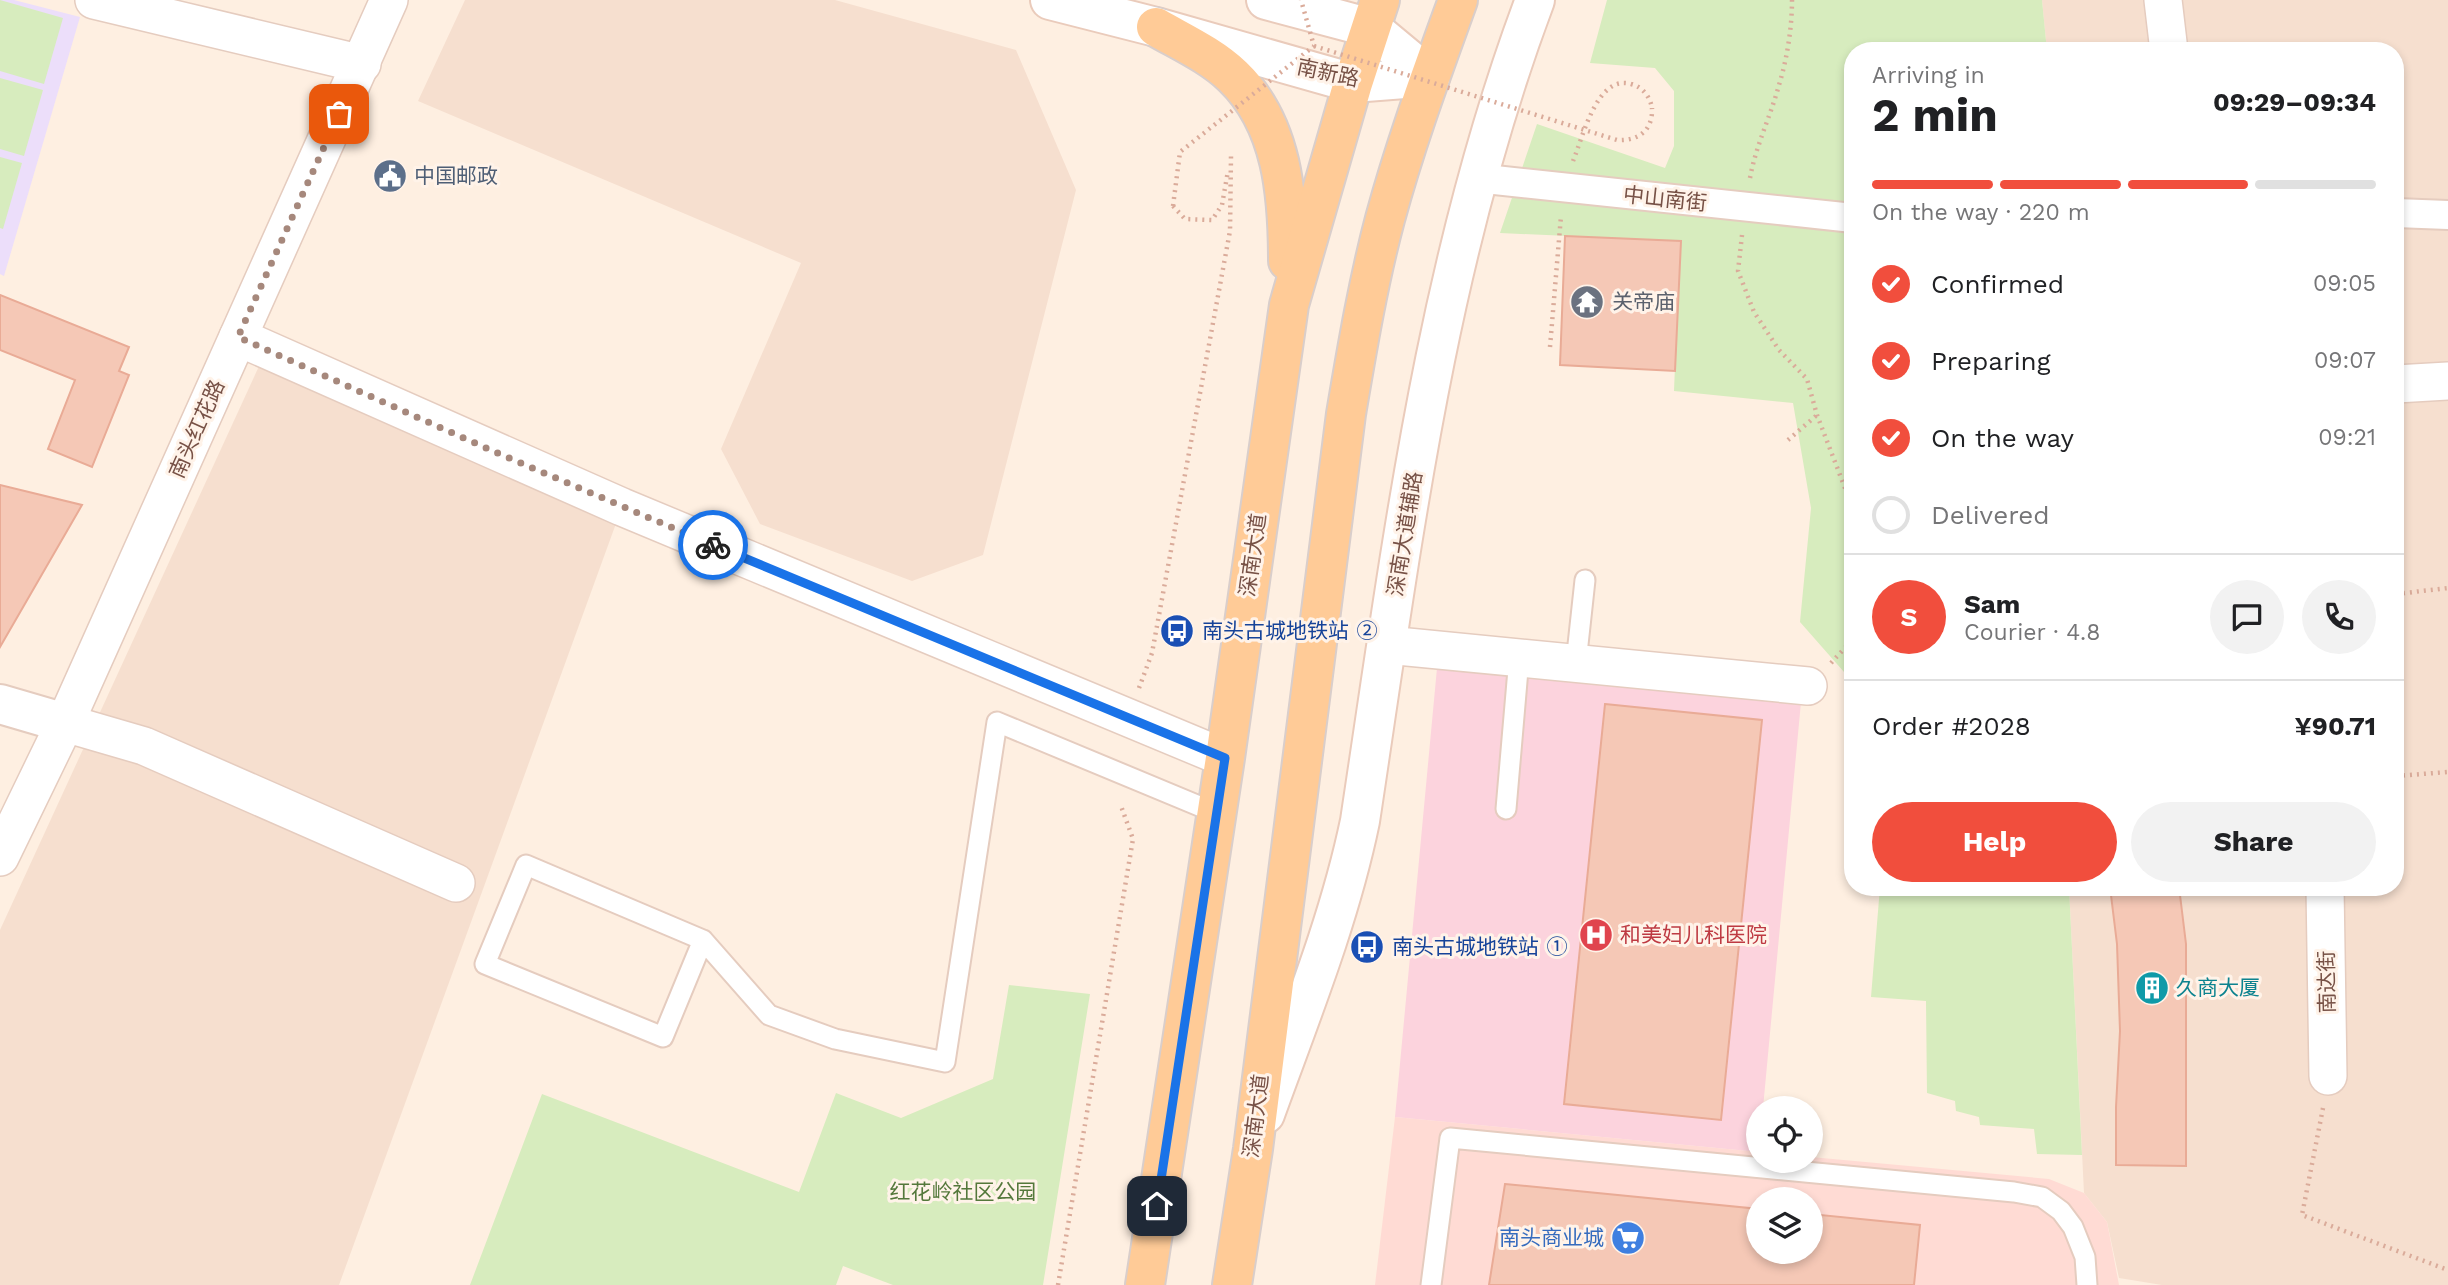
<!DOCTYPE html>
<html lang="en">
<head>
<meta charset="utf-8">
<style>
	:root { --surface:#fff; --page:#f2f2f2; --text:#202124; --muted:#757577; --line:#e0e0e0; --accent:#f14e3d }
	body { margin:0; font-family:"Work Sans","Noto Sans SC",sans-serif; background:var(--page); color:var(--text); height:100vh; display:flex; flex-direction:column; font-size:26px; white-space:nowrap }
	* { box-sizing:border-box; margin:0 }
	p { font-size:23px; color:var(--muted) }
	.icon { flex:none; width:38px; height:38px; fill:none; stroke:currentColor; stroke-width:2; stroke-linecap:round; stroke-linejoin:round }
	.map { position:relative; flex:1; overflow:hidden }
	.panel { position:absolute; left:1844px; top:42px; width:560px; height:854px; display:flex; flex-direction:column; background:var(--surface); border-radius:28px; box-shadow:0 4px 10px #0003 }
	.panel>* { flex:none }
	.buttons { position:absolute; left:1746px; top:1096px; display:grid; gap:14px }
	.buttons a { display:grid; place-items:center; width:77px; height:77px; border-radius:50%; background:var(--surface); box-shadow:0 4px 10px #0003; font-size:35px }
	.pin { position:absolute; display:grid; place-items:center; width:60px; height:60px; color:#fff; margin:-30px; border-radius:14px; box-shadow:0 4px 10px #0006 }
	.courier { position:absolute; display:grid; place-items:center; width:70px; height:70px; margin:-35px; border:5px solid #1a73e8; border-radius:50%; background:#fff; color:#222; box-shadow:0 2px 9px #0007 }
	.overview em { font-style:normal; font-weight:700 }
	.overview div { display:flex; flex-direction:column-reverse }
	.overview { display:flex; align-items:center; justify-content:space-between; height:119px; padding:0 28px }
	h1 { font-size:46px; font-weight:700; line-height:52px }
	.bar { display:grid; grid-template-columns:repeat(4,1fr); gap:10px 7px; align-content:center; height:84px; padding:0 28px }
	.bar i { height:9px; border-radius:5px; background:var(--line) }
	.bar .active { background:var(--accent) }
	.bar p { grid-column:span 4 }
	.line { display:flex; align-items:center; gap:18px; padding:0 28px; border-top:2px solid var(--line) }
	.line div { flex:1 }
	.round { display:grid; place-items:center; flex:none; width:74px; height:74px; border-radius:37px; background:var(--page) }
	ol { padding:0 28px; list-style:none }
	li { display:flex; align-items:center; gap:21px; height:77px }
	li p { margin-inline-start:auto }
	li .icon { padding:7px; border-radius:50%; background:var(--accent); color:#fff; stroke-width:4 }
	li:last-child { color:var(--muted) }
	li i { width:38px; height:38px; border:4px solid var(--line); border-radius:50% }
	.action { display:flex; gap:14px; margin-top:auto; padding:14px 28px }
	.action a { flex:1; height:80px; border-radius:42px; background:var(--accent); color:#fff; font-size:28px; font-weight:700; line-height:80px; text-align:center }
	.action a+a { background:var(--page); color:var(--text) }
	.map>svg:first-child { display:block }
	.residential { fill:#f6dfcf }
	.commercial { fill:#ffdbd4; fill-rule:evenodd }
	.education { fill:#ecdefa }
	.medical { fill:#fcd3dd }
	.green { fill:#d7ecbe }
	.building { fill:#f5c8b6; stroke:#e9ab96; stroke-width:2 }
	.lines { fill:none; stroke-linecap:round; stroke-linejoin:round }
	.service-casing { stroke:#e5ccbf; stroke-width:23 }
	.pedestrian-casing { stroke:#e5ccbf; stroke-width:32 }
	.minor-casing { stroke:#e5ccbf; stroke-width:40 }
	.tertiary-casing { stroke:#e5ccbf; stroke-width:42 }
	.secondary-casing { stroke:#eacbbb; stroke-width:42 }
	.primary-casing { stroke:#d9cecb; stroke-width:42 }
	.path { stroke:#daab9a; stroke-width:4.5; stroke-dasharray:2 5; stroke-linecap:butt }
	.service { stroke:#fff; stroke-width:19 }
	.pedestrian { stroke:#fff; stroke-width:28 }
	.minor { stroke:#fff; stroke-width:37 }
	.tertiary { stroke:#fff; stroke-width:38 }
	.secondary { stroke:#fff; stroke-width:38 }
	.primary { stroke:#ffcb97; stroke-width:38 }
	.path-bridge { stroke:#daab9a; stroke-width:4.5; stroke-dasharray:2 5; stroke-linecap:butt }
	.done { stroke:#a6887c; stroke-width:7; stroke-dasharray:0 12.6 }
	.route { stroke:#1a73e8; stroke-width:9 }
	.labels { text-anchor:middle; stroke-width:6; stroke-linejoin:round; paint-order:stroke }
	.street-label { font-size:21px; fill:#775146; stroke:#fff3e9 }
	.service-label { font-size:21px; fill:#4e5e75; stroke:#fff3e9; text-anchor:start }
	.worship-label { font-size:21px; fill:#5b616d; stroke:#fff3e9; text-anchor:start }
	.transit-label { font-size:21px; fill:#164399; stroke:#fff3e9; text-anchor:start }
	.health-label { font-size:21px; fill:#be3a42; stroke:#fff3e9; text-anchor:start }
	.culture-label { font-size:21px; fill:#0d838f; stroke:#fff3e9; text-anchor:start }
	.park-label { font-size:21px; fill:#54783b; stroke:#fff3e9 }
	.shop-label { font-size:21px; fill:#366cbe; stroke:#fff3e9; text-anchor:end }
</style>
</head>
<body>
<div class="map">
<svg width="2448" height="1285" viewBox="0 0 2448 1285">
	<rect width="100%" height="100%" fill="#feefe1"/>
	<g class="residential">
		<polygon points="465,0 835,0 1016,50 1076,190 983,555 912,581 760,524 721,449 801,263 418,101"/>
		<polygon points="2042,0 2448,0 2448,1285 2162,1285 2119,1278 2107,1222 2084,1193 2069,887 2396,887 2396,51 2047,51"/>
		<polygon points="266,351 622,507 339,1285 0,1285 0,930"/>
	</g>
	<path class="commercial" d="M 1395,1117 L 1759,1152 L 1759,1160 L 1811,1160 L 1811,1157 L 2049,1179 L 2084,1193 L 2107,1222 L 2119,1285 L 1375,1285 ZM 1759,1199 L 1811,1199 L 1811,1251 L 1759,1251 Z"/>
	<polygon class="education" points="0,0 14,0 80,17 4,276 0,274"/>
	<polygon class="medical" points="1437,668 1801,702 1763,1108 1759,1108 1759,1152 1395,1117"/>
	<g class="green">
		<polygon points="0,0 63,18 44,84 0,71"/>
		<polygon points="1607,0 2042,0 2047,51 1853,51 1853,691 1844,672 1800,622 1811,508 1793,403 1674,391 1680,241 1500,233 1537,124 1665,168 1674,146 1674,91 1655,68 1590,63"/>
		<polygon points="0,78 43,90 24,156 0,149"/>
		<polygon points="0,157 22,163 3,229 0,228"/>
		<polygon points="1880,887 2069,887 2082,1155 2037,1154 2034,1129 1980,1125 1979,1117 1956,1111 1955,1101 1927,1093 1926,1001 1871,997"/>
		<polygon points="1009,985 1090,994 1043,1285 893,1285 843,1266 836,1285 470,1285 542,1094 799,1192 836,1093 901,1118 993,1079"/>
	</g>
	<g class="building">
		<polygon points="1565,236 1681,241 1675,371 1560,365"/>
		<polygon points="0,295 129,347 119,371 129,375 92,467 48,449 75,380 0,350"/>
		<polygon points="0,485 82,505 0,647"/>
		<polygon points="1605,704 1762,720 1721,1120 1564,1104"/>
		<polygon points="2110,887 2179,887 2186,944 2186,1166 2116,1165 2116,1107 2120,1031 2117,944"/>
		<polygon points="1505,1184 1759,1209 1759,1251 1811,1251 1811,1214 1920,1225 1914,1285 1489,1285"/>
	</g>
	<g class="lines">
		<g class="service-casing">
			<g id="service">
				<polyline points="1576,663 1585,580"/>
				<polyline points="1506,809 1519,658"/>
				<polyline points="703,940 663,1037 485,964 526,865 703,940 769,1015 835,1039 945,1062 997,722 1216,813"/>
				<polyline points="1431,1285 1450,1138 2014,1192 2042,1197 2061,1211 2073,1227 2085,1257 2087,1285"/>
			</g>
		</g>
		<g class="pedestrian-casing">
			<g id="pedestrian">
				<polyline points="1476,178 1853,218"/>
				<polyline points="2396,213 2448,215"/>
			</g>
		</g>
		<g class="minor-casing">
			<g id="minor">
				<polyline points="94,0 362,64"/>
				<polyline points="2163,0 2169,51"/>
				<polyline points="238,337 622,507 1225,758"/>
				<polyline points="2396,384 2448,381"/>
				<polyline points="1387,645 1808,686"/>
				<polyline points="65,723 144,746 456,883"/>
				<polyline points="0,857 65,723 389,0"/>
				<polyline points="2325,887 2328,1076"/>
			</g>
		</g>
		<g class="tertiary-casing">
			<polyline id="tertiary" points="0,704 65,723"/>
		</g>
		<g class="secondary-casing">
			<g id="secondary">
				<polyline points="1050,0 1156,27 1353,83 1430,77"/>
				<polyline points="1266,0 1371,28 1430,77"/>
				<path d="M 1265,1114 C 1300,1017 1339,922 1360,821 C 1402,544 1436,263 1535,0"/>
			</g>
		</g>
		<g class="primary-casing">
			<g id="primary">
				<path d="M 1156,27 C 1182,42 1211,55 1233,76 C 1283,124 1288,196 1288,261"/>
				<polyline points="1145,1285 1225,758 1289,305 1353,83 1380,0"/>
				<path d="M 1232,1285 L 1253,1149 L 1346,414 C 1357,349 1368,283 1385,219 C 1405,145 1432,72 1458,0"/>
			</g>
		</g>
		<g class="path">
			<path d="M 1573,161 C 1583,137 1597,74 1631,84 C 1643,87 1650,97 1652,108"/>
			<path d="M 1750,178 C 1756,145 1770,118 1779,85 C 1787,59 1792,28 1792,0"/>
			<polyline points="1173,206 1185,219 1212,220 1222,205 1228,171"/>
			<polyline points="1742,235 1738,271 1754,312 1779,350 1807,379 1817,415 1853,509"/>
			<polyline points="1550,347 1561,216"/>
			<polyline points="1788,440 1817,415"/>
			<polyline points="2396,594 2448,588"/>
			<polyline points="1831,663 1853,639"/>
			<polyline points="1139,688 1152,653 1230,231 1231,156"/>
			<polyline points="2396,776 2448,772"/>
			<polyline points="2323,1108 2302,1215 2448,1270"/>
			<polyline points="1058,1285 1133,839 1121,806"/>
		</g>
		<use href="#service" class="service"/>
		<use href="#pedestrian" class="pedestrian"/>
		<use href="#minor" class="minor"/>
		<use href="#tertiary" class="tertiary"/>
		<use href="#secondary" class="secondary"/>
		<use href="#primary" class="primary"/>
		<g class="path-bridge">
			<path d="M 1314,46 L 1617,140 C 1639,141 1653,130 1652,108"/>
			<polyline points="1173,206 1180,152 1314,46 1301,0"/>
		</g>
	</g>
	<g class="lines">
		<polyline class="done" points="339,114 238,337 495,452 713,545"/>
		<polyline class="route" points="713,545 1225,758 1157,1206"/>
	</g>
	<defs>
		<g id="civic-disc" transform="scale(1.75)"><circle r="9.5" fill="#5c6f8a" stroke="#fff3e9"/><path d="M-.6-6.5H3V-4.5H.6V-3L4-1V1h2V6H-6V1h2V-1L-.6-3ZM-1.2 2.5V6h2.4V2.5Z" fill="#fff"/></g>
		<g id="temple-disc" transform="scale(1.75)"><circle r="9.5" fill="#6b7280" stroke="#fff3e9"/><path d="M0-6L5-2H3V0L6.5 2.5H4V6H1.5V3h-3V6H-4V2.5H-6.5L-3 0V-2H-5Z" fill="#fff"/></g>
		<g id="bus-disc" transform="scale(1.75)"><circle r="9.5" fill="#1a4fb4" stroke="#fff3e9"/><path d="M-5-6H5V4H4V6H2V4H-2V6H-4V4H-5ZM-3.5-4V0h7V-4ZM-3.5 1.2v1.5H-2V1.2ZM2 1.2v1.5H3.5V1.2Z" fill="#fff"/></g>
		<g id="hospital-disc" transform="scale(1.75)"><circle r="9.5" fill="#e0444e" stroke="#fff3e9"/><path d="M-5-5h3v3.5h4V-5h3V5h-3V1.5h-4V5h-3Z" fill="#fff"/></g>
		<g id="building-disc" transform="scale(1.75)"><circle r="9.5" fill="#0f9aa8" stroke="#fff3e9"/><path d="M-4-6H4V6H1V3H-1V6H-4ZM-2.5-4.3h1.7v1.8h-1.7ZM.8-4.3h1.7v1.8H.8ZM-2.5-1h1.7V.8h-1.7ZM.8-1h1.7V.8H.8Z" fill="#fff"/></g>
		<g id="supermarket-disc" transform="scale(1.75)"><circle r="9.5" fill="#3f7fe0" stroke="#fff3e9"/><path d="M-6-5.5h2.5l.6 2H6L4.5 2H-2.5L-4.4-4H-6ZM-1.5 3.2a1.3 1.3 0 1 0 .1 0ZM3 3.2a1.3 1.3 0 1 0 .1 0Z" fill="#fff"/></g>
	</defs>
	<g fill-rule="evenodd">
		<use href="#civic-disc" x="390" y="176"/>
		<use href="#temple-disc" x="1587" y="302"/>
		<use href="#bus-disc" x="1177" y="631"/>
		<use href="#hospital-disc" x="1596" y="935"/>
		<use href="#bus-disc" x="1367" y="947"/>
		<use href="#building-disc" x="2152" y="988"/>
		<use href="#supermarket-disc" x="1628" y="1238"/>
	</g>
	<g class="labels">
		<g class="street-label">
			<text transform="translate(1328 73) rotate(12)" y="7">南新路</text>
			<text transform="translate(1665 199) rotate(6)" y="7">中山南街</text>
			<text transform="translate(197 429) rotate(-66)" y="7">南头红花路</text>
			<text transform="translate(1405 534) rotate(-81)" y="7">深南大道辅路</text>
			<text transform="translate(1253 555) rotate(-82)" y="7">深南大道</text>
			<text transform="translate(2327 982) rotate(-91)" y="7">南达街</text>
			<text transform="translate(1256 1116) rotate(-83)" y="7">深南大道</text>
		</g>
		<g class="service-label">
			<text x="414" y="183">中国邮政</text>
		</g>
		<g class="worship-label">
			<text x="1612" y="309">关帝庙</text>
		</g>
		<g class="transit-label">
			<text x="1202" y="638">南头古城地铁站 ②</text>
			<text x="1392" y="954">南头古城地铁站 ①</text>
		</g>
		<g class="health-label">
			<text x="1620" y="942">和美妇儿科医院</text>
		</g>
		<g class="culture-label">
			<text x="2176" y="995">久商大厦</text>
		</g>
		<g class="park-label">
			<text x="963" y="1199">红花岭社区公园</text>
		</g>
		<g class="shop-label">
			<text x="1604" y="1245">南头商业城</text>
		</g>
	</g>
</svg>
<div class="buttons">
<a><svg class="icon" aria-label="locate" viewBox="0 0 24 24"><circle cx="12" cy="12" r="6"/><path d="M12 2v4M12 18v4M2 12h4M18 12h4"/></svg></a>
<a><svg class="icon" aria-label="layers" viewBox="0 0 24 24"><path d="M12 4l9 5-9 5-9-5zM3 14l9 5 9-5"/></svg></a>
</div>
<div class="pin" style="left:339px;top:114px;background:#ea580c"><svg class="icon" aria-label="bag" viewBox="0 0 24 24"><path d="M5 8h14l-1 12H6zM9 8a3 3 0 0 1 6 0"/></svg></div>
<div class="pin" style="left:1157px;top:1206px;background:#1f2937"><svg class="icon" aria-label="home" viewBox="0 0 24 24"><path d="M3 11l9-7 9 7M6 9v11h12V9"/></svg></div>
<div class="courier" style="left:713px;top:545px"><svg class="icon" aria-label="bike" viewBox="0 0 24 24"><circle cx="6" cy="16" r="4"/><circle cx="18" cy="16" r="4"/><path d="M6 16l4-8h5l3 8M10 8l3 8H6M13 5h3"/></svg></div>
<section class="panel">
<div class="overview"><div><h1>2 min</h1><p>Arriving in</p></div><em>09:29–09:34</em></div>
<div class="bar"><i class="active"></i><i class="active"></i><i class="active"></i><i></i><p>On the way · 220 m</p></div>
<ol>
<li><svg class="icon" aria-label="check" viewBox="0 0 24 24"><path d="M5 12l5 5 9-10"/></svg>Confirmed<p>09:05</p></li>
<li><svg class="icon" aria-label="check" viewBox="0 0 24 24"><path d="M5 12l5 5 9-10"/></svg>Preparing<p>09:07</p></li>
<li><svg class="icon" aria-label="check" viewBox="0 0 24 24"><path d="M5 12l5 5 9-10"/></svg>On the way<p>09:21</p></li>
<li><i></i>Delivered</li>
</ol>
<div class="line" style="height:126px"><b class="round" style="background:var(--accent);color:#fff">S</b><div><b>Sam</b><p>Courier · 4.8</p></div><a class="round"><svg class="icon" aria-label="chat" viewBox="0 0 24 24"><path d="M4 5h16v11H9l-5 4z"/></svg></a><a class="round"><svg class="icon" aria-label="phone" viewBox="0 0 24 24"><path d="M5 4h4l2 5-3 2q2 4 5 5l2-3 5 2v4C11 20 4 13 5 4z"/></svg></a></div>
<div class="line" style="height:91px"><div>Order #2028</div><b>¥90.71</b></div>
<div class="action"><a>Help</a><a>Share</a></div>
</section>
</div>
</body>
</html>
